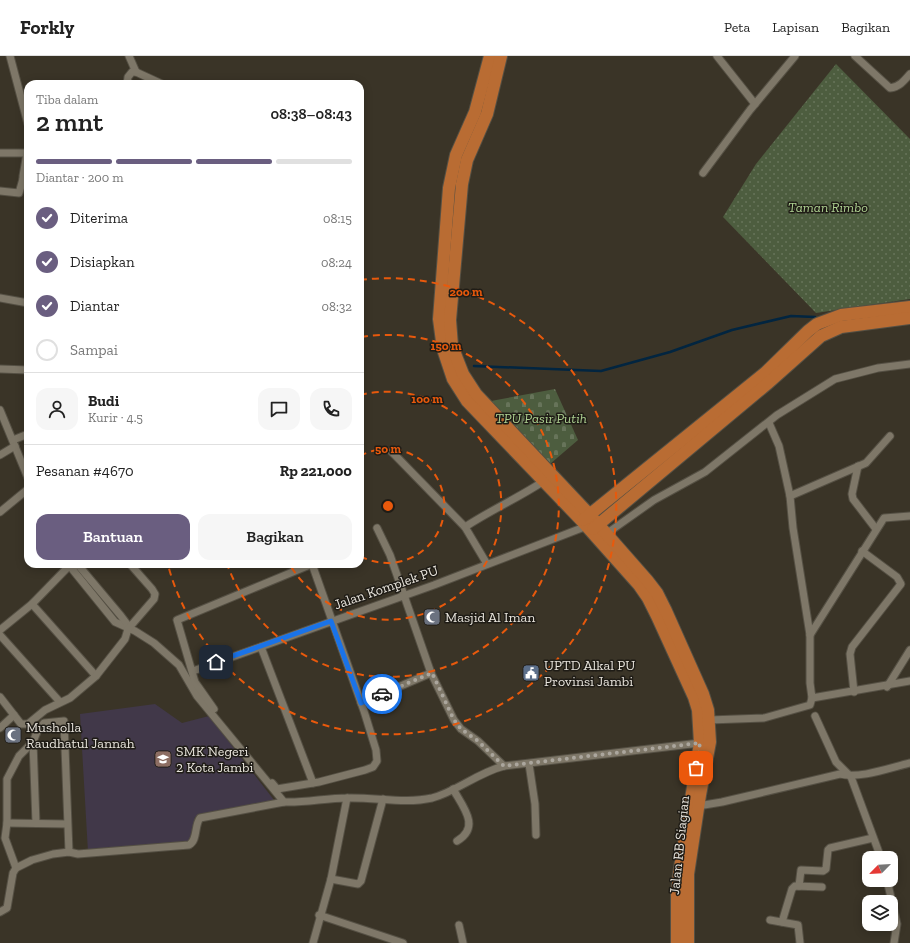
<!DOCTYPE html>
<html lang="id">
<head>
<meta charset="utf-8">
<style>
	:root { --surface:#fff; --page:#f6f6f6; --text:#222; --muted:#767676; --line:#e0e0e0; --accent:#6a5e80 }
	body { margin:0; font-family:"Zilla Slab",serif; background:var(--page); color:var(--text); height:100vh; display:flex; flex-direction:column; font-size:15px; white-space:nowrap }
	* { box-sizing:border-box; margin:0 }
	p { font-size:13px; color:var(--muted) }
	.icon { flex:none; width:22px; height:22px; fill:none; stroke:currentColor; stroke-width:2; stroke-linecap:round; stroke-linejoin:round }
	.map { position:relative; flex:1; overflow:hidden }
	.sheet { position:absolute; left:24px; top:24px; width:340px; height:488px; display:flex; flex-direction:column; background:var(--surface); border-radius:12px; box-shadow:0 2px 10px #0003 }
	.sheet>* { flex:none }
	.needle { width:26px; rotate:246deg }
	.tools { position:absolute; left:862px; top:795px; display:grid; gap:8px }
	.tools a { display:grid; place-items:center; width:36px; height:36px; border-radius:8px; background:var(--surface); box-shadow:0 2px 10px #0003; font-size:20px }
	.pin { position:absolute; display:grid; place-items:center; width:34px; height:34px; color:#fff; margin:-17px; border-radius:8px; box-shadow:0 2px 6px #0006 }
	.courier { position:absolute; display:grid; place-items:center; width:40px; height:40px; margin:-20px; border:3px solid #1a73e8; border-radius:50%; background:#fff; color:#222; box-shadow:0 1px 5px #0007 }
	.headline em { font-style:normal; font-weight:600 }
	.headline div { display:flex; flex-direction:column-reverse }
	.headline { display:flex; align-items:center; justify-content:space-between; height:68px; padding:0 12px }
	h1 { font-size:26px; font-weight:600; line-height:30px }
	.bar { display:grid; grid-template-columns:repeat(4,1fr); gap:6px 4px; align-content:center; height:48px; padding:0 12px }
	.bar i { height:5px; border-radius:3px; background:var(--line) }
	.bar .selected { background:var(--accent) }
	.bar p { grid-column:span 4 }
	.line { display:flex; align-items:center; gap:10px; padding:0 12px; border-top:1px solid var(--line) }
	.line div { flex:1 }
	.round { display:grid; place-items:center; flex:none; width:42px; height:42px; border-radius:12px; background:var(--page) }
	ol { padding:0 12px; list-style:none }
	li { display:flex; align-items:center; gap:12px; height:44px }
	li p { margin-inline-start:auto }
	li .icon { padding:4px; border-radius:50%; background:var(--accent); color:#fff; stroke-width:4 }
	li:last-child { color:var(--muted) }
	li i { width:22px; height:22px; border:2px solid var(--line); border-radius:50% }
	.primary-button { display:flex; gap:8px; margin-top:auto; padding:8px 12px }
	.primary-button a { flex:1; height:46px; border-radius:12px; background:var(--accent); color:#fff; font-size:16px; font-weight:600; line-height:46px; text-align:center }
	.primary-button a+a { background:var(--page); color:var(--text) }
	header { display:flex; align-items:center; gap:24px; box-sizing:border-box; height:56px; padding:0 20px; background:var(--surface); border-bottom:1px solid var(--line) }
	header strong { font-size:19px }
	nav { display:flex; gap:22px; margin-inline-start:auto; font-size:14px }
	.map>svg:first-child { display:block }
	.education { fill:#413849 }
	.cemetery { fill:url(#cemetery-stones) }
	.park { fill:url(#park-dots) }
	.lines { fill:none; stroke-linecap:round; stroke-linejoin:round }
	.stream { stroke:#022540; stroke-width:2.5 }
	.minor-casing { stroke:#555044; stroke-width:9 }
	.trunk-casing { stroke:#555044; stroke-width:14 }
	.minor { stroke:#7e7768; stroke-width:7 }
	.trunk { stroke:#b96c33; stroke-width:12 }
	.done { stroke:#aba69d; stroke-width:4; stroke-dasharray:0 7.2 }
	.route { stroke:#1a73e8; stroke-width:5 }
	.ring { fill:none; stroke:#e8590c; stroke-width:2; stroke-dasharray:7 5 }
	.labels { text-anchor:middle; stroke-width:3; stroke-linejoin:round; paint-order:stroke }
	.park-label { font-size:14px; font-style:italic; fill:#afd292; stroke:#1f1c16 }
	.street-label { font-size:14px; fill:#e8e4dc; stroke:#1f1c16 }
	.poi-label { font-size:14px; fill:#e8e4dc; stroke:#1f1c16; text-anchor:start }
	.centre { fill:#e8590c; stroke:#1f1c16; stroke-width:2 }
	.ring-label { font-size:12px; text-anchor:middle; font-weight:bold; fill:#e8590c; stroke:#1f1c16; stroke-width:3; stroke-linejoin:round; paint-order:stroke }
</style>
</head>
<body>
<header>
<strong>Forkly</strong>
<nav><a>Peta</a><a>Lapisan</a><a>Bagikan</a></nav>
</header>
<div class="map">
<svg width="910" height="887" viewBox="0 0 910 887">
	<defs>
		<pattern id="cemetery-stones" width="16" height="16" patternUnits="userSpaceOnUse"><rect width="16" height="16" fill="#4d5d3f"/><path d="M2 7V4a2 2 0 0 1 4 0v3zM10 15v-3a2 2 0 0 1 4 0v3z" fill="#67745a"/></pattern>
		<pattern id="park-dots" width="8" height="8" patternUnits="userSpaceOnUse"><rect width="8" height="8" fill="#4d5d3f"/><path d="M2 2h.1M6 6h.1" fill="none" stroke="#67745a" stroke-width="1.8" stroke-linecap="round"/></pattern>
	</defs>
	<rect width="100%" height="100%" fill="#3a3427"/>
	<polygon class="education" points="155,648 182,667 209,660 274,744 195,761 190,786 88,796 80,658"/>
	<polygon class="cemetery" points="555,333 578,384 550,408 491,345"/>
	<polygon class="park" points="836,8 910,83 910,243 816,257 723,161 756,108"/>
	<g class="lines">
		<polyline class="stream" points="474,310 601,315 670,296 732,274 791,260 815,261"/>
		<g class="minor-casing">
			<g id="minor">
				<polyline points="10,0 28,68"/>
				<polyline points="129,0 136,16"/>
				<polyline points="717,0 755,48"/>
				<path d="M 855,0 L 890,32 C 899,31 904,25 910,18"/>
				<polyline points="127,28 128,21 132,16 136,16 162,28"/>
				<polyline points="0,97 28,97"/>
				<polyline points="27,97 23,120 23,123 28,126"/>
				<polyline points="703,117 750,54 795,0"/>
				<polyline points="0,135 19,137 23,123"/>
				<polyline points="0,242 28,247"/>
				<polyline points="0,313 28,314"/>
				<polyline points="0,354 28,422"/>
				<polyline points="769,367 779,390 790,440 793,472 810,579 810,627 812,642 910,625"/>
				<polyline points="13,384 28,378"/>
				<polyline points="391,395 465,471 487,508"/>
				<polyline points="0,399 15,390"/>
				<polyline points="858,410 852,438 853,443 876,473"/>
				<polyline points="790,440 866,407 890,380"/>
				<polyline points="0,456 28,433"/>
				<path d="M 465,471 C 491,454 518,442 544,425"/>
				<polyline points="377,472 390,499 431,617 454,664 461,673 478,685 504,710"/>
				<polyline points="606,478 654,444 705,416 777,359 835,323 878,312 910,308"/>
				<path d="M 68,508 L 115,566 L 135,575 L 154,587 L 179,609 L 197,640 L 284,746 C 305,747 326,742 347,742 C 375,741 405,748 432,742 C 456,736 477,717 504,710 L 700,687"/>
				<polyline points="70,509 79,510 121,560 127,568 128,573"/>
				<polyline points="32,548 96,620"/>
				<polyline points="0,574 32,548 71,508"/>
				<polyline points="0,579 60,646"/>
				<polyline points="810,579 884,462 910,460"/>
				<polyline points="261,591 313,727"/>
				<polyline points="193,615 434,529 587,470"/>
				<polyline points="887,631 910,594"/>
				<polyline points="854,636 850,598 852,591 901,528 897,521 862,495"/>
				<polyline points="0,641 21,668 28,668 45,654 70,642 96,620 125,583 128,573 154,543 155,538 152,533 130,508"/>
				<polyline points="361,647 431,617"/>
				<polyline points="214,653 195,626 177,564 312,508"/>
				<polyline points="815,660 836,706 851,721 881,802"/>
				<polyline points="709,664 764,662 810,649 812,642"/>
				<polyline points="0,672 14,659"/>
				<polyline points="33,686 36,767"/>
				<polyline points="529,708 535,748 536,779"/>
				<polyline points="272,727 277,733 319,726 365,714 373,711 377,705 376,694 364,655 312,508"/>
				<path d="M 453,733 C 463,751 481,771 457,785"/>
				<path d="M 698,750 L 722,746 L 840,718 C 860,723 889,712 910,707"/>
				<polyline points="7,767 67,768"/>
				<polyline points="16,812 5,782 7,767 7,723 19,700 33,686 37,676 44,667 64,665 69,796"/>
				<polyline points="331,823 358,828 361,825 383,743"/>
				<polyline points="887,824 897,868 894,887"/>
				<polyline points="799,830 801,814 823,815 826,813 828,794 830,792 873,782"/>
				<path d="M 0,856 L 7,852 L 13,817 L 16,812 L 32,804 L 53,798 L 69,796 L 78,798 L 189,789 C 198,784 194,770 200,762 L 284,746"/>
				<polyline points="319,859 403,887"/>
				<polyline points="770,864 798,869 800,887"/>
				<polyline points="782,866 792,833 795,830 822,831"/>
				<polyline points="459,869 463,887"/>
				<polyline points="313,887 331,823 347,742"/>
			</g>
		</g>
		<g class="trunk-casing">
			<g id="trunk">
				<polyline points="490,0 475,56 456,99 449,132 439,263 443,293 453,323 467,345 582,465 639,529 648,542 657,560 694,641 698,654 700,687 679,818 677,839 677,887"/>
				<polyline points="501,0 487,58 467,104 462,128 450,264 452,290 463,318 476,338 589,458 647,524 657,537 666,555 703,638 708,654 710,686 700,739 688,818 688,887"/>
				<polyline points="583,464 765,317 808,275 817,268 841,259 910,251"/>
				<polyline points="593,473 767,328 821,280 841,271 910,262"/>
			</g>
		</g>
		<use href="#minor" class="minor"/>
		<use href="#trunk" class="trunk"/>
	</g>
	<g class="lines">
		<polyline class="done" points="382,638 432,617 454,664 461,673 478,685 504,710 700,687 696,712"/>
		<polyline class="route" points="216,606 331,565 361,647 382,638"/>
	</g>
	<g class="ring">
		<path d="M360 400A57 57 0 1 1 360 500"/>
		<path d="M360 339A114 114 0 1 1 290 509"/>
		<path d="M361 281A171 171 0 1 1 227 508"/>
		<path d="M360 224A228 228 0 1 1 168 509"/>
	</g>
	<defs>
		<g id="mosque-square" transform="scale(0.9)"><rect x="-9" y="-9" width="18" height="18" rx="4" fill="#6b7280" stroke="#1f1c16"/><path d="M3.5-4.9A6 6 0 1 0 3.5 4.9A5 5 0 1 1 3.5-4.9Z" fill="#fff"/></g>
		<g id="civic-square" transform="scale(0.9)"><rect x="-9" y="-9" width="18" height="18" rx="4" fill="#5c6f8a" stroke="#1f1c16"/><path d="M-.6-6.5H3V-4.5H.6V-3L4-1V1h2V6H-6V1h2V-1L-.6-3ZM-1.2 2.5V6h2.4V2.5Z" fill="#fff"/></g>
		<g id="school-square" transform="scale(0.9)"><rect x="-9" y="-9" width="18" height="18" rx="4" fill="#8d6e63" stroke="#1f1c16"/><path d="M0-5L7-2L0 1L-7-2ZM-4 1L0 2.5L4 1V4Q0 6-4 4Z" fill="#fff"/></g>
	</defs>
	<g fill-rule="evenodd">
		<use href="#mosque-square" x="432" y="561"/>
		<use href="#civic-square" x="531" y="617"/>
		<use href="#mosque-square" x="13" y="679"/>
		<use href="#school-square" x="163" y="703"/>
	</g>
	<g class="labels">
		<g class="park-label">
			<text x="828" y="156">Taman Rimbo</text>
			<text x="541" y="367">TPU Pasir Putih</text>
		</g>
		<g class="street-label">
			<text transform="translate(386 531) rotate(-19)" y="5">Jalan Komplek PU</text>
			<text transform="translate(679 789) rotate(-84)" y="5">Jalan RB Siagian</text>
		</g>
		<g class="poi-label">
			<text x="445" y="566">Masjid Al Iman</text>
			<text x="544" y="614">UPTD Alkal PU<tspan x="544" dy="16">Provinsi Jambi</tspan></text>
			<text x="26" y="676">Musholla<tspan x="26" dy="16">Raudhatul Jannah</tspan></text>
			<text x="176" y="700">SMK Negeri<tspan x="176" dy="16">2 Kota Jambi</tspan></text>
		</g>
	</g>
	<circle cx="388" cy="450" r="6" class="centre"/>
	<g class="ring-label">
		<text x="466" y="240">200 m</text>
		<text x="446" y="294">150 m</text>
		<text x="427" y="347">100 m</text>
		<text x="388" y="397">50 m</text>
	</g>
</svg>
<div class="tools">
<a><svg class="needle" viewBox="-14 -14 28 28"><path d="M0-13l5 13h-10z" fill="#e53935"/><path d="M0 13l5-13h-10z" fill="#767676"/></svg></a>
<a><svg class="icon" aria-label="layers" viewBox="0 0 24 24"><path d="M12 4l9 5-9 5-9-5zM3 14l9 5 9-5"/></svg></a>
</div>
<div class="pin" style="left:696px;top:712px;background:#ea580c"><svg class="icon" aria-label="bag" viewBox="0 0 24 24"><path d="M5 8h14l-1 12H6zM9 8a3 3 0 0 1 6 0"/></svg></div>
<div class="pin" style="left:216px;top:606px;background:#1f2937"><svg class="icon" aria-label="home" viewBox="0 0 24 24"><path d="M3 11l9-7 9 7M6 9v11h12V9"/></svg></div>
<div class="courier" style="left:382px;top:638px"><svg class="icon" aria-label="car" viewBox="0 0 24 24"><path d="M5 17H2v-5l4-1 3-4h7l3 4 3 1v5h-3M9 17h6M6 11h13"/><circle cx="7" cy="17" r="2"/><circle cx="17" cy="17" r="2"/></svg></div>
<section class="sheet">
<div class="headline"><div><h1>2 mnt</h1><p>Tiba dalam</p></div><em>08:38–08:43</em></div>
<div class="bar"><i class="selected"></i><i class="selected"></i><i class="selected"></i><i></i><p>Diantar · 200 m</p></div>
<ol>
<li><svg class="icon" aria-label="check" viewBox="0 0 24 24"><path d="M5 12l5 5 9-10"/></svg>Diterima<p>08:15</p></li>
<li><svg class="icon" aria-label="check" viewBox="0 0 24 24"><path d="M5 12l5 5 9-10"/></svg>Disiapkan<p>08:24</p></li>
<li><svg class="icon" aria-label="check" viewBox="0 0 24 24"><path d="M5 12l5 5 9-10"/></svg>Diantar<p>08:32</p></li>
<li><i></i>Sampai</li>
</ol>
<div class="line" style="height:72px"><a class="round"><svg class="icon" aria-label="person" viewBox="0 0 24 24"><circle cx="12" cy="8" r="4"/><path d="M4 21q1-7 8-7t8 7"/></svg></a><div><b>Budi</b><p>Kurir · 4.5</p></div><a class="round"><svg class="icon" aria-label="chat" viewBox="0 0 24 24"><path d="M4 5h16v11H9l-5 4z"/></svg></a><a class="round"><svg class="icon" aria-label="phone" viewBox="0 0 24 24"><path d="M5 4h4l2 5-3 2q2 4 5 5l2-3 5 2v4C11 20 4 13 5 4z"/></svg></a></div>
<div class="line" style="height:52px"><div>Pesanan #4670</div><b>Rp 221,000</b></div>
<div class="primary-button"><a>Bantuan</a><a>Bagikan</a></div>
</section>
</div>
</body>
</html>
